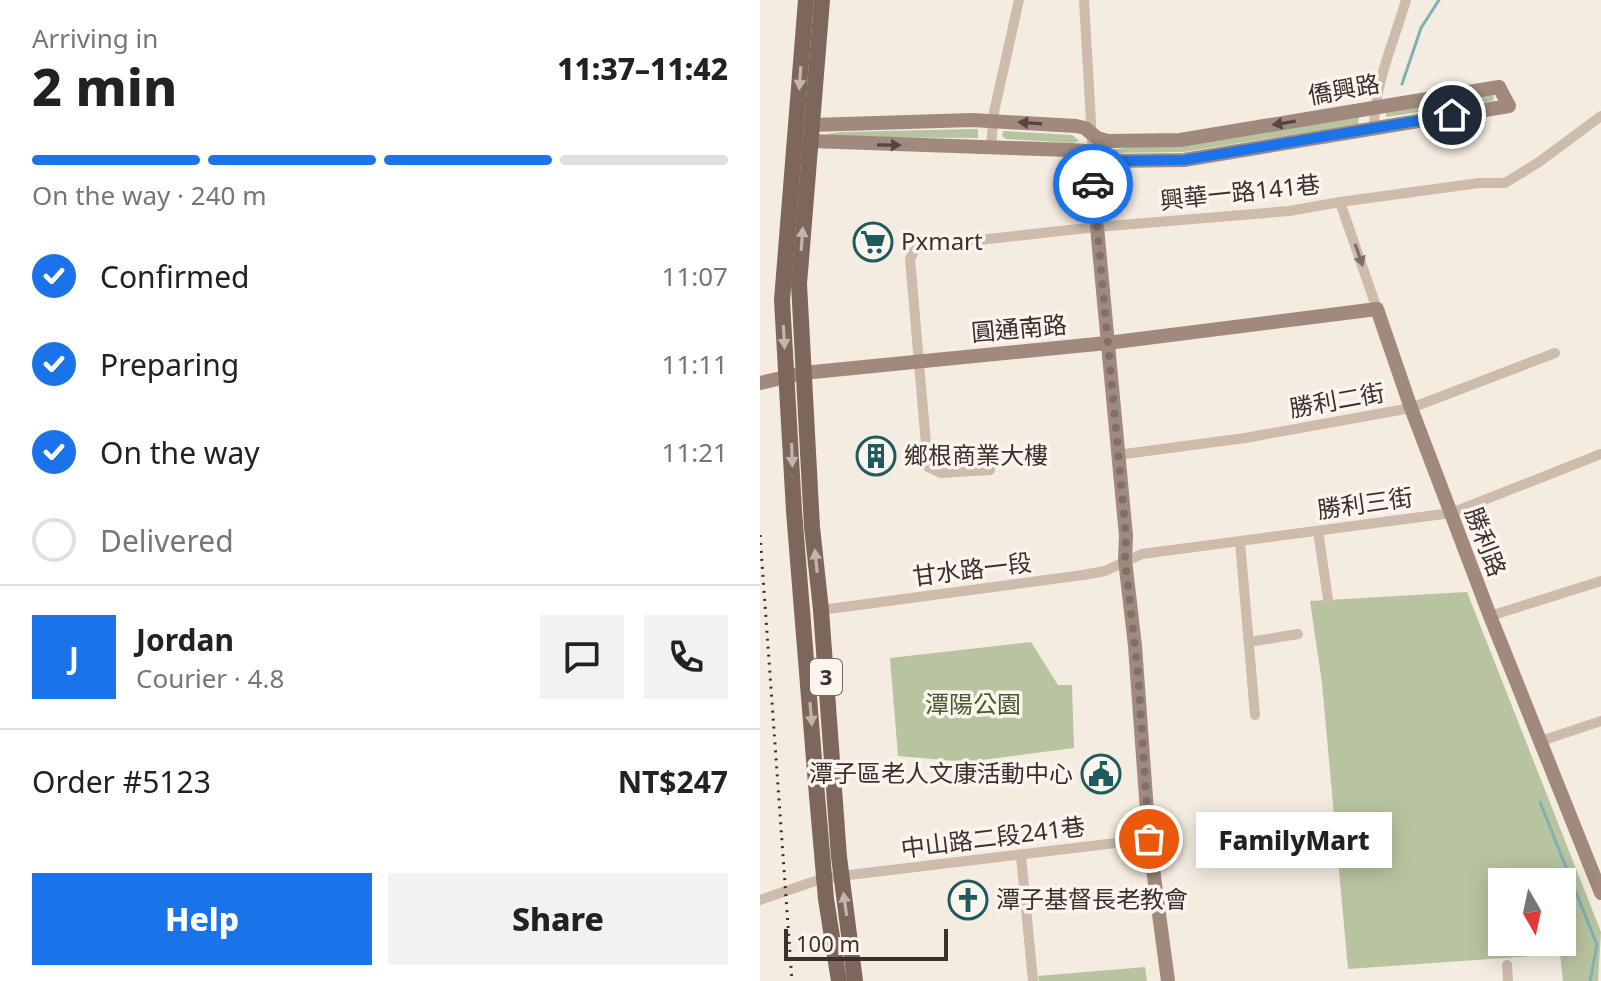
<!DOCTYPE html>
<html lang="en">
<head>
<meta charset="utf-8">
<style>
	:root { --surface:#fff; --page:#f2f2f2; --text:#222; --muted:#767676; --line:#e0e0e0; --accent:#1a73e8 }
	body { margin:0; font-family:"Noto Sans","Noto Sans TC",sans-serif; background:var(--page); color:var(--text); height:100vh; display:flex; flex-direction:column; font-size:30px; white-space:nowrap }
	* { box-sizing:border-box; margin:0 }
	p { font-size:26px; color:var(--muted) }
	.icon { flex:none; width:44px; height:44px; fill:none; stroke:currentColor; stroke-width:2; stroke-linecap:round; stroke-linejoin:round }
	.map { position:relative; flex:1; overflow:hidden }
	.side { display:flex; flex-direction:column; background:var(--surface); width:760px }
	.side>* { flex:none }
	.needle { width:52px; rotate:171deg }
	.controls { position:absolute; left:728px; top:868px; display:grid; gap:16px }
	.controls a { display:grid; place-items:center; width:88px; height:88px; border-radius:0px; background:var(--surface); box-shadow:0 4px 20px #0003; font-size:40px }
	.scale { position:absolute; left:24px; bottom:20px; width:164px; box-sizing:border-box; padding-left:8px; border:4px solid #3b302b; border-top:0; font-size:22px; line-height:28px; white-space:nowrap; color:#3b302b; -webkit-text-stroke:6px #fbf5ee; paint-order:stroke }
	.pin { position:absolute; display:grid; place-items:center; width:68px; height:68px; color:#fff; margin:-34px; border:4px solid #fff; border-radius:50%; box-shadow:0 2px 8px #0007 }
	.courier { position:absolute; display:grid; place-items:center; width:80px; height:80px; margin:-40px; border:6px solid #1a73e8; border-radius:50%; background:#fff; color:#222; box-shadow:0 2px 10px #0007 }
	.bubble { position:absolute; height:56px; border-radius:0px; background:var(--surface); box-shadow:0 4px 20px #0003; font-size:26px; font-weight:800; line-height:56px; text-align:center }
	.overview em { font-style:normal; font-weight:800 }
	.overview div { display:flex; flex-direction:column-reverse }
	.overview { display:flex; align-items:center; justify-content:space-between; height:136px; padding:0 32px }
	h1 { font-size:52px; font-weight:800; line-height:60px }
	.bar { display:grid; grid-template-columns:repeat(4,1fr); gap:12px 8px; align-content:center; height:96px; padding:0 32px }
	.bar i { height:10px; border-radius:6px; background:var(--line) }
	.bar .current { background:var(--accent) }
	.bar p { grid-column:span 4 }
	.line { display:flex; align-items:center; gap:20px; padding:0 32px; border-top:2px solid var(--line) }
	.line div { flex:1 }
	.round { display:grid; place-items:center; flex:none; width:84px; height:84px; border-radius:0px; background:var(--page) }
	ol { padding:0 32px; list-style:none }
	li { display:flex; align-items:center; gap:24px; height:88px }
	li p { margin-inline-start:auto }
	li .icon { padding:8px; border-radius:50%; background:var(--accent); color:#fff; stroke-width:4 }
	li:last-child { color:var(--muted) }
	li i { width:44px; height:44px; border:4px solid var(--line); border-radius:50% }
	.action { display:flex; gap:16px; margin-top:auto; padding:16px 32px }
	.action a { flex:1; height:92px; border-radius:0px; background:var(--accent); color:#fff; font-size:32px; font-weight:800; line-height:92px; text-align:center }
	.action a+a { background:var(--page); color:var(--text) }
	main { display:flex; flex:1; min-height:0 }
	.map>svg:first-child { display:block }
	.green { fill:#b8c4a0; fill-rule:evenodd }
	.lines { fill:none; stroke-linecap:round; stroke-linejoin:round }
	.stream { stroke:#7fb0b2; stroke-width:3 }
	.street { stroke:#cdbbac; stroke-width:10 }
	.secondary { stroke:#a18a7d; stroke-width:14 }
	.primary { stroke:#7d675c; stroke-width:16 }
	.rail { stroke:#3b302b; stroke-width:3; stroke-dasharray:2 6; stroke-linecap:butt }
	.oneway { fill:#c2b5ac }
	.oneway2 { fill:#544640 }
	.oneway3 { fill:#7d6f65 }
	.done { stroke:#7c716b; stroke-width:8; stroke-dasharray:0 14.4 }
	.route { stroke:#1a73e8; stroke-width:10 }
	.labels { text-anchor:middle; stroke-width:7; stroke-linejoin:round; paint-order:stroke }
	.shield { fill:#fbf5ee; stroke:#756b66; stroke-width:2 }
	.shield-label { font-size:22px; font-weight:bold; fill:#3b302b }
	.street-label { font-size:24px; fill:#3b302b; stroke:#fbf5ee }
	.poi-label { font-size:24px; fill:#3b302b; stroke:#fbf5ee; text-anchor:start }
	.park-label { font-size:24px; fill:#4a5a2e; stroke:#fbf5ee }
</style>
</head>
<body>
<main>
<section class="side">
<div class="overview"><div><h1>2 min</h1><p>Arriving in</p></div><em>11:37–11:42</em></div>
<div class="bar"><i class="current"></i><i class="current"></i><i class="current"></i><i></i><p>On the way · 240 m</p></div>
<ol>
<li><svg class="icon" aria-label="check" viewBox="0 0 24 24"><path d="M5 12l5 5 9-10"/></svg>Confirmed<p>11:07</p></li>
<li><svg class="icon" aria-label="check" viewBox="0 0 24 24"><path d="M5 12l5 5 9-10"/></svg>Preparing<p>11:11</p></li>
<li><svg class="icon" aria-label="check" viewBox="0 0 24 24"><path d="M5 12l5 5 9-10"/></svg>On the way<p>11:21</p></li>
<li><i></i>Delivered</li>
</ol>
<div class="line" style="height:144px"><b class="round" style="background:var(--accent);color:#fff">J</b><div><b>Jordan</b><p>Courier · 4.8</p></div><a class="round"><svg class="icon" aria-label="chat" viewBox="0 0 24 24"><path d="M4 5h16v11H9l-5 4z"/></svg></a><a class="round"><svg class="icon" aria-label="phone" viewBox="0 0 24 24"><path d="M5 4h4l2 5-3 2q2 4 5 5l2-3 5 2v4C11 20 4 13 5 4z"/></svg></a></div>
<div class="line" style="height:104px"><div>Order #5123</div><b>NT$247</b></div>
<div class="action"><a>Help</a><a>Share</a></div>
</section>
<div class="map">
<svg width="841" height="981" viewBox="0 0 841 981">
	<rect width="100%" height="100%" fill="#f4ebe1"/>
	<g class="green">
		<polygon points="730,94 734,97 733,101 626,117 626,112"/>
		<polygon points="599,117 598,124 424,152 350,153 350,150"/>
		<polygon points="212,129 218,129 218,138 68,137 67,134 82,132"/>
		<polygon points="243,131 312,135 319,141 312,143 246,139 242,136"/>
		<path d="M 707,592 L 841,932 L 838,981 L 803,981 L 800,954 L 588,969 L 562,683 L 550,601 ZM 742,882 L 802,882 L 802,942 L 742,942 Z"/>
		<polygon points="271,642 298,685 312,685 314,748 207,762 138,756 130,658"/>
		<polygon points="385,967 387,981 279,981 278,976"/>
	</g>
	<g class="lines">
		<g class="stream">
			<polyline points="642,84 661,28 679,0"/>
			<polyline points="780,802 837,945 830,981"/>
		</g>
		<g class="street">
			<polyline points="324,0 337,227"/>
			<path d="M 614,129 C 614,84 634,42 646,0"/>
			<polyline points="231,147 234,112 259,0"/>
			<polyline points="580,202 617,309"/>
			<polyline points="357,455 485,438 651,408 795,353"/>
			<polyline points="230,470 181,473 168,467 150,259 155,250 164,246 337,227 529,211 580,202 719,183 745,183 779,162 841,116"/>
			<polyline points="558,531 568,599"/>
			<polyline points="480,542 495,715"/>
			<polyline points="61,610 323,575 345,571 382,554 691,513 841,454"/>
			<polyline points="730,616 841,581"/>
			<polyline points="489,642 538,634"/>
			<polyline points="778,742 841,721"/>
			<polyline points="261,856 273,981"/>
			<polyline points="0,900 64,878 389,839"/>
			<polyline points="747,965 748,981"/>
		</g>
		<g class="secondary">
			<polyline points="51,141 310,150 326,151 346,161 424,160 749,106 739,87 420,140 348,141 337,138 325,128 316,126 212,120 52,125"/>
			<polyline points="337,227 366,536 365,560 375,646 389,839 408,981"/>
			<polyline points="0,383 43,373 347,343 617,309 651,408 730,616 841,893"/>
		</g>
		<g class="primary">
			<polyline points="46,0 22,300 34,511 56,784 66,899 79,981"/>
			<polyline points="62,0 39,284 52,527 61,610 79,857 95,981"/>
		</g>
		<polyline class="rail" points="0,535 32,981"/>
	</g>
	<defs><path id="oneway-solid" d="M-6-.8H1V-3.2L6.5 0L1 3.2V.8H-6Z" transform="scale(2)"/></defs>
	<g class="oneway">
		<use href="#oneway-solid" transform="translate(40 78) rotate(94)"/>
		<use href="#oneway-solid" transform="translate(42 239) rotate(-86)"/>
		<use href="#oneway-solid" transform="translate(24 337) rotate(87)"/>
		<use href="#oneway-solid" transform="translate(32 455) rotate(88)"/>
		<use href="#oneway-solid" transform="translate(56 561) rotate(-96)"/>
		<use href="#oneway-solid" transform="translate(51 714) rotate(85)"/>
		<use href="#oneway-solid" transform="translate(85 904) rotate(-98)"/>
	</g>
	<g class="oneway2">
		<use href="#oneway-solid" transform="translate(270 123) rotate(-176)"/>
		<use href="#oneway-solid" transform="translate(524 123) rotate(171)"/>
		<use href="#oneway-solid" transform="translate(129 145) rotate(1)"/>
	</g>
	<use class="oneway3" href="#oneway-solid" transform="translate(599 255) rotate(71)"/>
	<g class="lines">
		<polyline class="done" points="333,184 366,536 365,560 378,673 389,839"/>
		<polyline class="route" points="333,184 332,154 346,161 424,160 692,115"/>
	</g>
	<defs>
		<g id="supermarket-ring" transform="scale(2)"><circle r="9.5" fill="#fbf5ee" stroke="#1f5a5e" stroke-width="1.5"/><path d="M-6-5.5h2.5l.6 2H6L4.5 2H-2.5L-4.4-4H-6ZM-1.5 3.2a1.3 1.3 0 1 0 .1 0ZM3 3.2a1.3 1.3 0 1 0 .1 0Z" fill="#1f5a5e"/></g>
		<g id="building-ring" transform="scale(2)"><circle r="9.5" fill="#fbf5ee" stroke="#1f5a5e" stroke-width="1.5"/><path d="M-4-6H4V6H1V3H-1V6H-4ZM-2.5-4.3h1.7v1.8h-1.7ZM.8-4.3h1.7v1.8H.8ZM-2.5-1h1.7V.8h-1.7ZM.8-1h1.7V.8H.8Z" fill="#1f5a5e"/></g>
		<g id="civic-ring" transform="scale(2)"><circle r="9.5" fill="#fbf5ee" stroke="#1f5a5e" stroke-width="1.5"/><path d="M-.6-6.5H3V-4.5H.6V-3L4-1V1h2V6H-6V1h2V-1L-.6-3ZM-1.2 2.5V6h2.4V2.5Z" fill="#1f5a5e"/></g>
		<g id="church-ring" transform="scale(2)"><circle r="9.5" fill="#fbf5ee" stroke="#1f5a5e" stroke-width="1.5"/><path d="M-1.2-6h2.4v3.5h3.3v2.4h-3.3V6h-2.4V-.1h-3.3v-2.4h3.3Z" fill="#1f5a5e"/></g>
	</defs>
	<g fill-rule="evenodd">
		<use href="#supermarket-ring" x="113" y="242"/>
		<use href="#building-ring" x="116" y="456"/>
		<use href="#civic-ring" x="341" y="774"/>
		<use href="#church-ring" x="208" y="900"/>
	</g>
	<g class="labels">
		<rect class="shield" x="50" y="659" width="32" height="36" rx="6"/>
		<g class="shield-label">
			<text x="66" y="685">3</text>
		</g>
		<g class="street-label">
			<text transform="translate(584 90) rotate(-10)" y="8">僑興路</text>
			<text transform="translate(480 193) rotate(-6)" y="8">興華一路141巷</text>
			<text transform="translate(259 329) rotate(-5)" y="8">圓通南路</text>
			<text transform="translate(577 401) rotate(-10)" y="8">勝利二街</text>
			<text transform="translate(605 504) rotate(-8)" y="8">勝利三街</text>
			<text transform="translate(725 542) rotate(69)" y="8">勝利路</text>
			<text transform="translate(212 570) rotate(-7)" y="8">甘水路一段</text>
			<text transform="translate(233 838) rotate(-7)" y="8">中山路二段241巷</text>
		</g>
		<g class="poi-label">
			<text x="141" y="250">Pxmart</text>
			<text x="144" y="464">鄉根商業大樓</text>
			<text x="313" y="782" text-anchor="end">潭子區老人文康活動中心</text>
			<text x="236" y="908">潭子基督長老教會</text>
		</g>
		<g class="park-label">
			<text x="213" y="713">潭陽公園</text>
		</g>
	</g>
</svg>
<div class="controls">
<a><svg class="needle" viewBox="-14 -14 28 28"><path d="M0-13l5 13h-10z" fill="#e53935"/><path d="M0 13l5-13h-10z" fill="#767676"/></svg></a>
</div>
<div class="scale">100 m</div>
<div class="pin" style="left:389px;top:839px;background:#ea580c"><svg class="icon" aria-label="bag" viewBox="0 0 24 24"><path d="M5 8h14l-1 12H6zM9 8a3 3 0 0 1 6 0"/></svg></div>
<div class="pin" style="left:692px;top:115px;background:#1f2937"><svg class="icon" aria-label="home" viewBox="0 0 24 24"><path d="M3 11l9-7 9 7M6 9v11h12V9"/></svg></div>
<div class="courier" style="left:333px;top:184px"><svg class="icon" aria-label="car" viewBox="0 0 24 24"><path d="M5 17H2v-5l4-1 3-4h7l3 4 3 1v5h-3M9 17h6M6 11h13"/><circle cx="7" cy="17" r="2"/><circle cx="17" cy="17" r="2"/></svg></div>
<div class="bubble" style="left:436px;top:812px;width:196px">FamilyMart</div>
</div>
</main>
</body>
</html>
